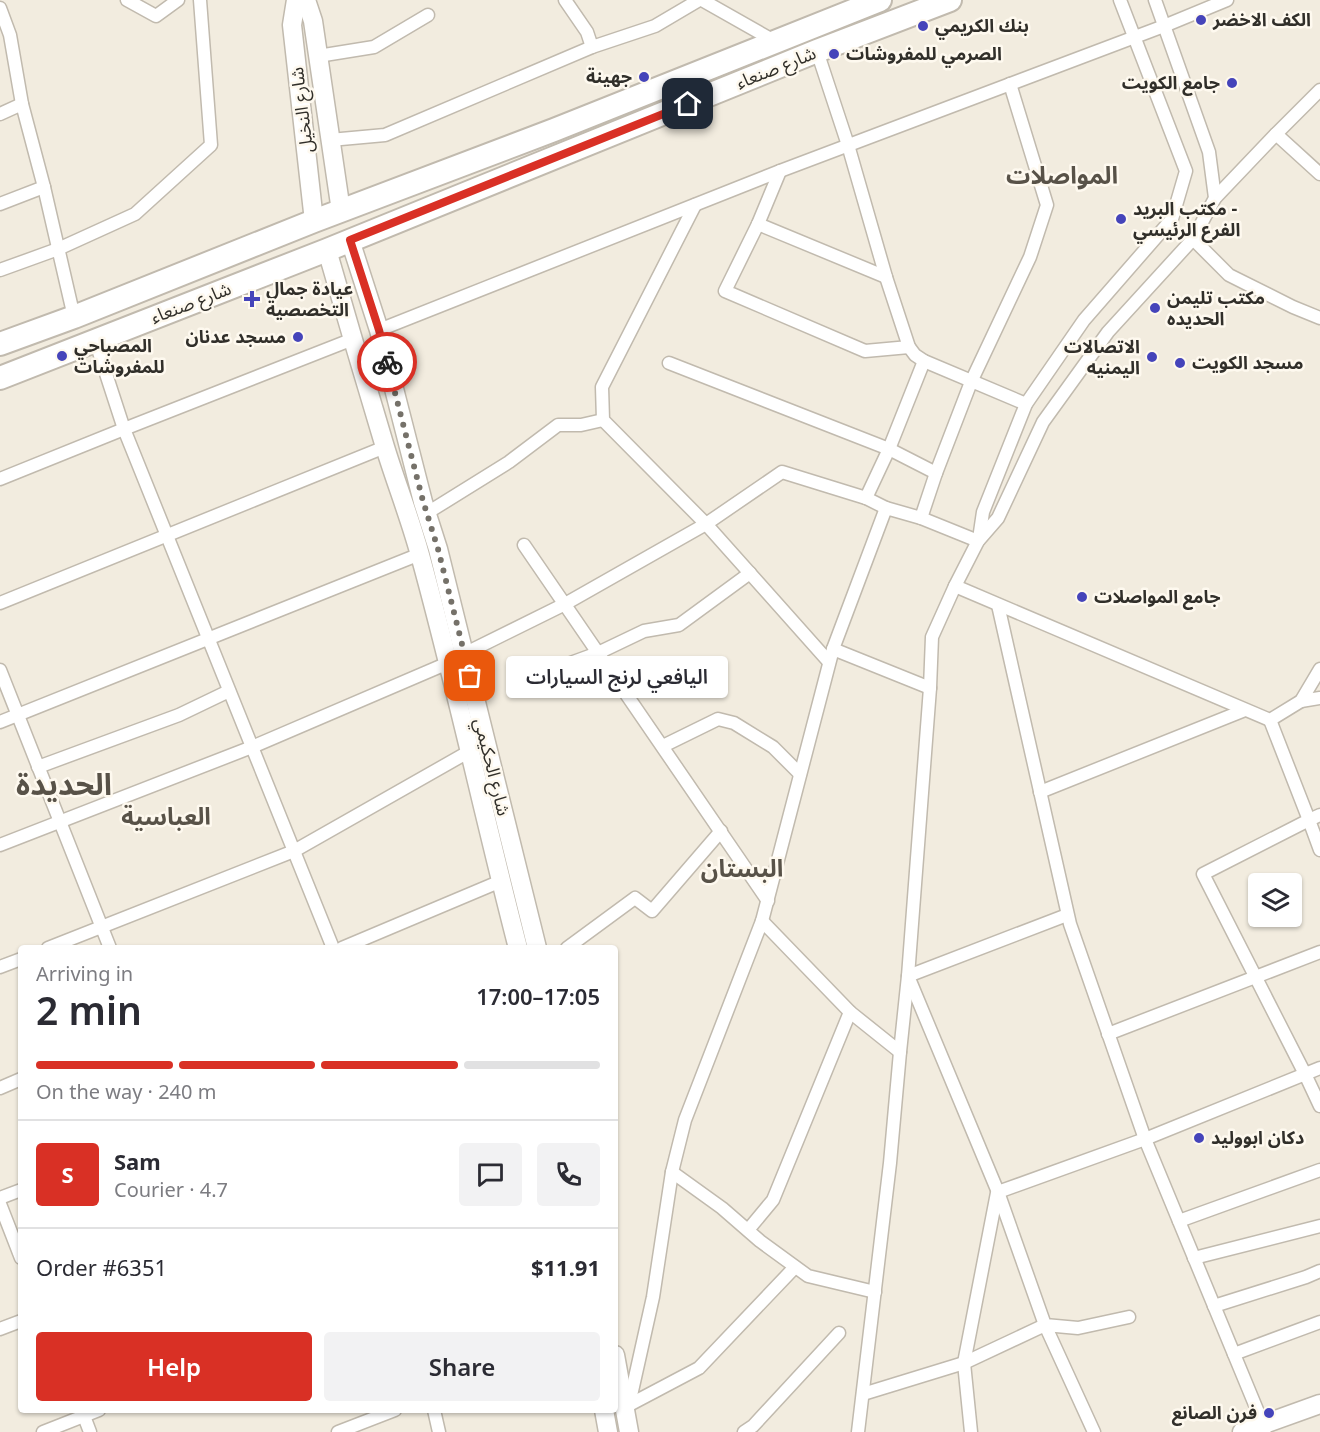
<!DOCTYPE html>
<html lang="en">
<head>
<meta charset="utf-8">
<style>
	:root { --surface:#fff; --page:#f2f2f3; --text:#2b2b33; --muted:#7c7c81; --line:#e1e1e2; --accent:#d93025 }
	body { margin:0; font-family:"Noto Sans","Noto Sans Arabic",sans-serif; background:var(--page); color:var(--text); height:100vh; display:flex; flex-direction:column; font-size:22px; white-space:nowrap }
	* { box-sizing:border-box; margin:0 }
	p { font-size:20px; color:var(--muted) }
	.icon { flex:none; width:33px; height:33px; fill:none; stroke:currentColor; stroke-width:2; stroke-linecap:round; stroke-linejoin:round }
	.map { position:relative; flex:1; overflow:hidden }
	.sheet { position:absolute; left:18px; top:945px; width:600px; height:468px; display:flex; flex-direction:column; background:var(--surface); border-radius:6px; box-shadow:0 2px 4px #0004 }
	.sheet>* { flex:none }
	.fabs { position:absolute; left:1248px; top:873px; display:grid; gap:12px }
	.fabs a { display:grid; place-items:center; width:54px; height:54px; border-radius:6px; background:var(--surface); box-shadow:0 2px 4px #0004; font-size:30px }
	.pin { position:absolute; display:grid; place-items:center; width:51px; height:51px; color:#fff; margin:-26px; border-radius:12px; box-shadow:0 3px 9px #0006 }
	.courier { position:absolute; display:grid; place-items:center; width:60px; height:60px; margin:-30px; border:4px solid #d93025; border-radius:50%; background:#fff; color:#222; box-shadow:0 2px 8px #0007 }
	.bubble { position:absolute; height:42px; border-radius:6px; background:var(--surface); box-shadow:0 2px 4px #0004; font-size:20px; font-weight:600; line-height:42px; text-align:center }
	.summary em { font-style:normal; font-weight:600 }
	.summary div { display:flex; flex-direction:column-reverse }
	.summary { display:flex; align-items:center; justify-content:space-between; height:102px; padding:0 18px }
	h1 { font-size:39px; font-weight:600; line-height:45px }
	.bar { display:grid; grid-template-columns:repeat(4,1fr); gap:9px 6px; align-content:center; height:72px; padding:0 18px }
	.bar i { height:8px; border-radius:4px; background:var(--line) }
	.bar .current { background:var(--accent) }
	.bar p { grid-column:span 4 }
	.line { display:flex; align-items:center; gap:15px; padding:0 18px; border-top:2px solid var(--line) }
	.line div { flex:1 }
	.round { display:grid; place-items:center; flex:none; width:63px; height:63px; border-radius:6px; background:var(--page) }
	.button { display:flex; gap:12px; margin-top:auto; padding:12px 18px }
	.button a { flex:1; height:69px; border-radius:6px; background:var(--accent); color:#fff; font-size:24px; font-weight:600; line-height:69px; text-align:center }
	.button a+a { background:var(--page); color:var(--text) }
	.map>svg:first-child { display:block }
	.lines { fill:none; stroke-linecap:round; stroke-linejoin:round }
	.street-casing { stroke:#c1baae; stroke-width:15 }
	.secondary-casing { stroke:#c1baae; stroke-width:21 }
	.highway-casing { stroke:#c1baae; stroke-width:26 }
	.street { stroke:#fff; stroke-width:12 }
	.secondary { stroke:#fff; stroke-width:18 }
	.highway { stroke:#fff; stroke-width:22 }
	.done { stroke:#757169; stroke-width:6; stroke-dasharray:0 10.8 }
	.route { stroke:#d93025; stroke-width:8 }
	.poi-dot { fill:#4544ba; stroke:#fef9ef; stroke-width:2 }
	.labels { text-anchor:middle; stroke-width:5; stroke-linejoin:round; paint-order:stroke }
	.poi-label { font-size:18px; font-weight:bold; fill:#312f2a; stroke:#fef9ef; text-anchor:start }
	.street-label { font-size:18px; fill:#312f2a; stroke:#fef9ef }
	.district-label { font-size:24px; font-weight:bold; fill:#585248; stroke:#fef9ef }
	.town-label { font-size:30px; font-weight:bold; fill:#585248; stroke:#fef9ef }
</style>
</head>
<body>
<div class="map">
<svg width="1320" height="1432" viewBox="0 0 1320 1432">
	<rect width="100%" height="100%" fill="#f2ecdf"/>
	<g class="lines">
		<g class="street-casing">
			<g id="street">
				<polyline points="127,0 156,16 178,0"/>
				<polyline points="565,0 587,32 592,47"/>
				<polyline points="702,0 776,42"/>
				<polyline points="0,8 10,35 22,104 44,187 74,317"/>
				<polyline points="817,51 848,145 886,277 909,347 915,355 924,361 1026,404"/>
				<polyline points="318,56 374,47 428,15"/>
				<polyline points="0,114 22,104"/>
				<polyline points="1276,134 1320,174"/>
				<polyline points="330,140 385,135 592,47 655,26 699,0"/>
				<polyline points="780,171 758,224 725,291 865,351 909,347"/>
				<polyline points="1215,198 1276,134 1320,90"/>
				<polyline points="0,204 44,187"/>
				<polyline points="758,224 886,277"/>
				<polyline points="1193,239 1229,275 1293,307 1320,318"/>
				<polyline points="0,270 58,249 135,214 211,145 200,0"/>
				<polyline points="379,330 780,171 1164,26 1227,0"/>
				<polyline points="95,340 124,429 333,948"/>
				<polyline points="669,363 889,449 936,473"/>
				<polyline points="0,479 124,429 353,339"/>
				<polyline points="866,498 889,449 924,361"/>
				<polyline points="427,513 509,462 558,425 581,425 603,420"/>
				<polyline points="921,518 936,473 971,382 1030,257 1047,205 1010,84"/>
				<polyline points="979,539 983,512 1026,404 1084,320 1172,219 1186,171 1120,0"/>
				<polyline points="524,545 768,901"/>
				<polyline points="955,586 1270,720 1301,701 1320,669"/>
				<polyline points="0,603 385,447"/>
				<polyline points="998,605 1070,924 1145,1139 1265,1429"/>
				<polyline points="833,649 886,508 921,518 978,541"/>
				<polyline points="464,654 565,604 706,524 603,420 602,387 695,205"/>
				<polyline points="829,662 706,524 782,472 866,498 886,508"/>
				<polyline points="0,670 110,948"/>
				<polyline points="535,676 598,653 644,631 679,625 750,573"/>
				<polyline points="1301,701 1320,698"/>
				<polyline points="1270,720 1309,820 1203,874 1305,1074 1320,1106"/>
				<polyline points="0,722 420,554"/>
				<polyline points="663,746 718,719 734,723 773,747 800,774"/>
				<polyline points="38,767 179,715 229,691"/>
				<polyline points="1040,792 1245,710"/>
				<polyline points="1320,815 1309,820 1320,850"/>
				<polyline points="0,845 252,747 448,663"/>
				<polyline points="1067,915 908,976 998,1192 1045,1325 1078,1328 1129,1317"/>
				<polyline points="762,921 833,649 930,688"/>
				<polyline points="48,948 294,851 470,751"/>
				<polyline points="342,948 501,881"/>
				<polyline points="567,948 635,898 652,911 721,831"/>
				<polyline points="0,967 21,959"/>
				<polyline points="1108,1034 1320,952"/>
				<polyline points="0,1088 21,1079"/>
				<polyline points="672,1172 722,1208 760,1241 808,1276 875,1292"/>
				<polyline points="998,1192 1145,1139 1320,1068"/>
				<polyline points="0,1198 21,1190"/>
				<polyline points="0,1204 21,1258"/>
				<polyline points="1179,1221 1320,1170"/>
				<polyline points="748,1230 773,1200 850,1012"/>
				<polyline points="1194,1258 1320,1226"/>
				<polyline points="1214,1306 1306,1277 1320,1271"/>
				<polyline points="0,1329 21,1321"/>
				<polyline points="1234,1354 1320,1322"/>
				<polyline points="863,1394 964,1363 1045,1325 1094,1432"/>
				<polyline points="629,1405 699,1368 795,1267"/>
				<polyline points="628,1409 653,1297 672,1172 685,1120 762,921 850,1012 900,1052"/>
				<polyline points="434,1410 439,1432"/>
				<polyline points="82,1411 90,1432"/>
				<polyline points="43,1432 99,1410"/>
				<polyline points="338,1432 395,1410"/>
				<polyline points="744,1432 753,1426 839,1333"/>
				<polyline points="858,1432 890,1163 900,1052 908,976 930,688 932,637 955,586 978,541 998,518 1043,422 1108,332 1193,239 1215,198 1209,152 1155,0"/>
				<polyline points="971,1432 964,1363 997,1193"/>
			</g>
		</g>
		<g class="secondary-casing">
			<g id="secondary">
				<polyline points="296,0 292,25 314,221"/>
				<polyline points="306,0 313,21 341,211"/>
				<polyline points="350,240 379,330 423,502 438,549 537,948"/>
				<path d="M 327,250 C 346,316 365,381 385,447 C 396,483 410,518 420,555 C 456,685 484,817 518,948"/>
				<polyline points="615,1355 629,1432"/>
				<polyline points="604,1410 608,1432"/>
				<polyline points="1242,1432 1320,1404"/>
			</g>
		</g>
		<g class="highway-casing">
			<g id="highway">
				<polyline points="0,344 74,317 314,221 554,130 880,0"/>
				<polyline points="0,378 327,250 817,51 950,0"/>
			</g>
		</g>
		<use href="#street" class="street"/>
		<use href="#secondary" class="secondary"/>
		<use href="#highway" class="highway"/>
	</g>
	<g class="lines">
		<polyline class="done" points="387,362 423,501 438,549 470,676"/>
		<polyline class="route" points="387,362 379,330 350,240 688,104"/>
	</g>
	<g class="poi-dot">
		<circle cx="1201" cy="20" r="6"/>
		<circle cx="923" cy="26" r="6"/>
		<circle cx="834" cy="54" r="6"/>
		<circle cx="644" cy="77" r="6"/>
		<circle cx="1232" cy="83" r="6"/>
		<circle cx="1121" cy="219" r="6"/>
		<path d="M249 290h6v6h6v6h-6v6h-6v-6h-6v-6h6z"/>
		<circle cx="1155" cy="308" r="6"/>
		<circle cx="298" cy="337" r="6"/>
		<circle cx="62" cy="356" r="6"/>
		<circle cx="1152" cy="357" r="6"/>
		<circle cx="1180" cy="363" r="6"/>
		<circle cx="1082" cy="597" r="6"/>
		<circle cx="1199" cy="1138" r="6"/>
		<circle cx="1269" cy="1413" r="6"/>
	</g>
	<g class="labels">
		<g class="poi-label">
			<text x="1213" y="26">الكف الاخضر</text>
			<text x="935" y="32">بنك الكريمي</text>
			<text x="846" y="60">الصرمي للمفروشات</text>
			<text x="632" y="83" text-anchor="end">جهينة</text>
			<text x="1220" y="89" text-anchor="end">جامع الكويت</text>
			<text x="1133" y="215">مكتب البريد -<tspan x="1133" dy="21">الفرع الرئيسي</tspan></text>
			<text x="266" y="295">عيادة جمال<tspan x="266" dy="21">التخصصية</tspan></text>
			<text x="1167" y="304">مكتب تليمن<tspan x="1167" dy="21">الحديده</tspan></text>
			<text x="286" y="343" text-anchor="end">مسجد عدنان</text>
			<text x="74" y="352">المصباحي<tspan x="74" dy="21">للمفروشات</tspan></text>
			<text x="1140" y="353" text-anchor="end">الاتصالات<tspan x="1140" dy="21">اليمنيه</tspan></text>
			<text x="1192" y="369">مسجد الكويت</text>
			<text x="1094" y="603">جامع المواصلات</text>
			<text x="1211" y="1144">دكان ابووليد</text>
			<text x="1257" y="1419" text-anchor="end">فرن الصانع</text>
		</g>
		<g class="street-label">
			<text transform="translate(776 68) rotate(-22)" y="6">شارع صنعاء</text>
			<text transform="translate(302 110) rotate(-97)" y="6">شارع النخيل</text>
			<text transform="translate(191 303) rotate(-21)" y="6">شارع صنعاء</text>
			<text transform="translate(492 767) rotate(76)" y="6">شارع الحكيمي</text>
		</g>
		<g class="district-label">
			<text x="1062" y="184">المواصلات</text>
			<text x="166" y="825">العباسية</text>
			<text x="742" y="877">البستان</text>
		</g>
		<g class="town-label">
			<text x="64" y="795">الحديدة</text>
		</g>
	</g>
</svg>
<div class="fabs">
<a><svg class="icon" aria-label="layers" viewBox="0 0 24 24"><path d="M12 4l9 5-9 5-9-5zM3 14l9 5 9-5"/></svg></a>
</div>
<div class="pin" style="left:470px;top:676px;background:#ea580c"><svg class="icon" aria-label="bag" viewBox="0 0 24 24"><path d="M5 8h14l-1 12H6zM9 8a3 3 0 0 1 6 0"/></svg></div>
<div class="pin" style="left:688px;top:104px;background:#1f2937"><svg class="icon" aria-label="home" viewBox="0 0 24 24"><path d="M3 11l9-7 9 7M6 9v11h12V9"/></svg></div>
<div class="courier" style="left:387px;top:362px"><svg class="icon" aria-label="bike" viewBox="0 0 24 24"><circle cx="6" cy="16" r="4"/><circle cx="18" cy="16" r="4"/><path d="M6 16l4-8h5l3 8M10 8l3 8H6M13 5h3"/></svg></div>
<div class="bubble" style="left:506px;top:656px;width:222px">اليافعي لرنج السيارات</div>
<section class="sheet">
<div class="summary"><div><h1>2 min</h1><p>Arriving in</p></div><em>17:00–17:05</em></div>
<div class="bar"><i class="current"></i><i class="current"></i><i class="current"></i><i></i><p>On the way · 240 m</p></div>
<div class="line" style="height:108px"><b class="round" style="background:var(--accent);color:#fff">S</b><div><b>Sam</b><p>Courier · 4.7</p></div><a class="round"><svg class="icon" aria-label="chat" viewBox="0 0 24 24"><path d="M4 5h16v11H9l-5 4z"/></svg></a><a class="round"><svg class="icon" aria-label="phone" viewBox="0 0 24 24"><path d="M5 4h4l2 5-3 2q2 4 5 5l2-3 5 2v4C11 20 4 13 5 4z"/></svg></a></div>
<div class="line" style="height:78px"><div>Order #6351</div><b>$11.91</b></div>
<div class="button"><a>Help</a><a>Share</a></div>
</section>
</div>
</body>
</html>
